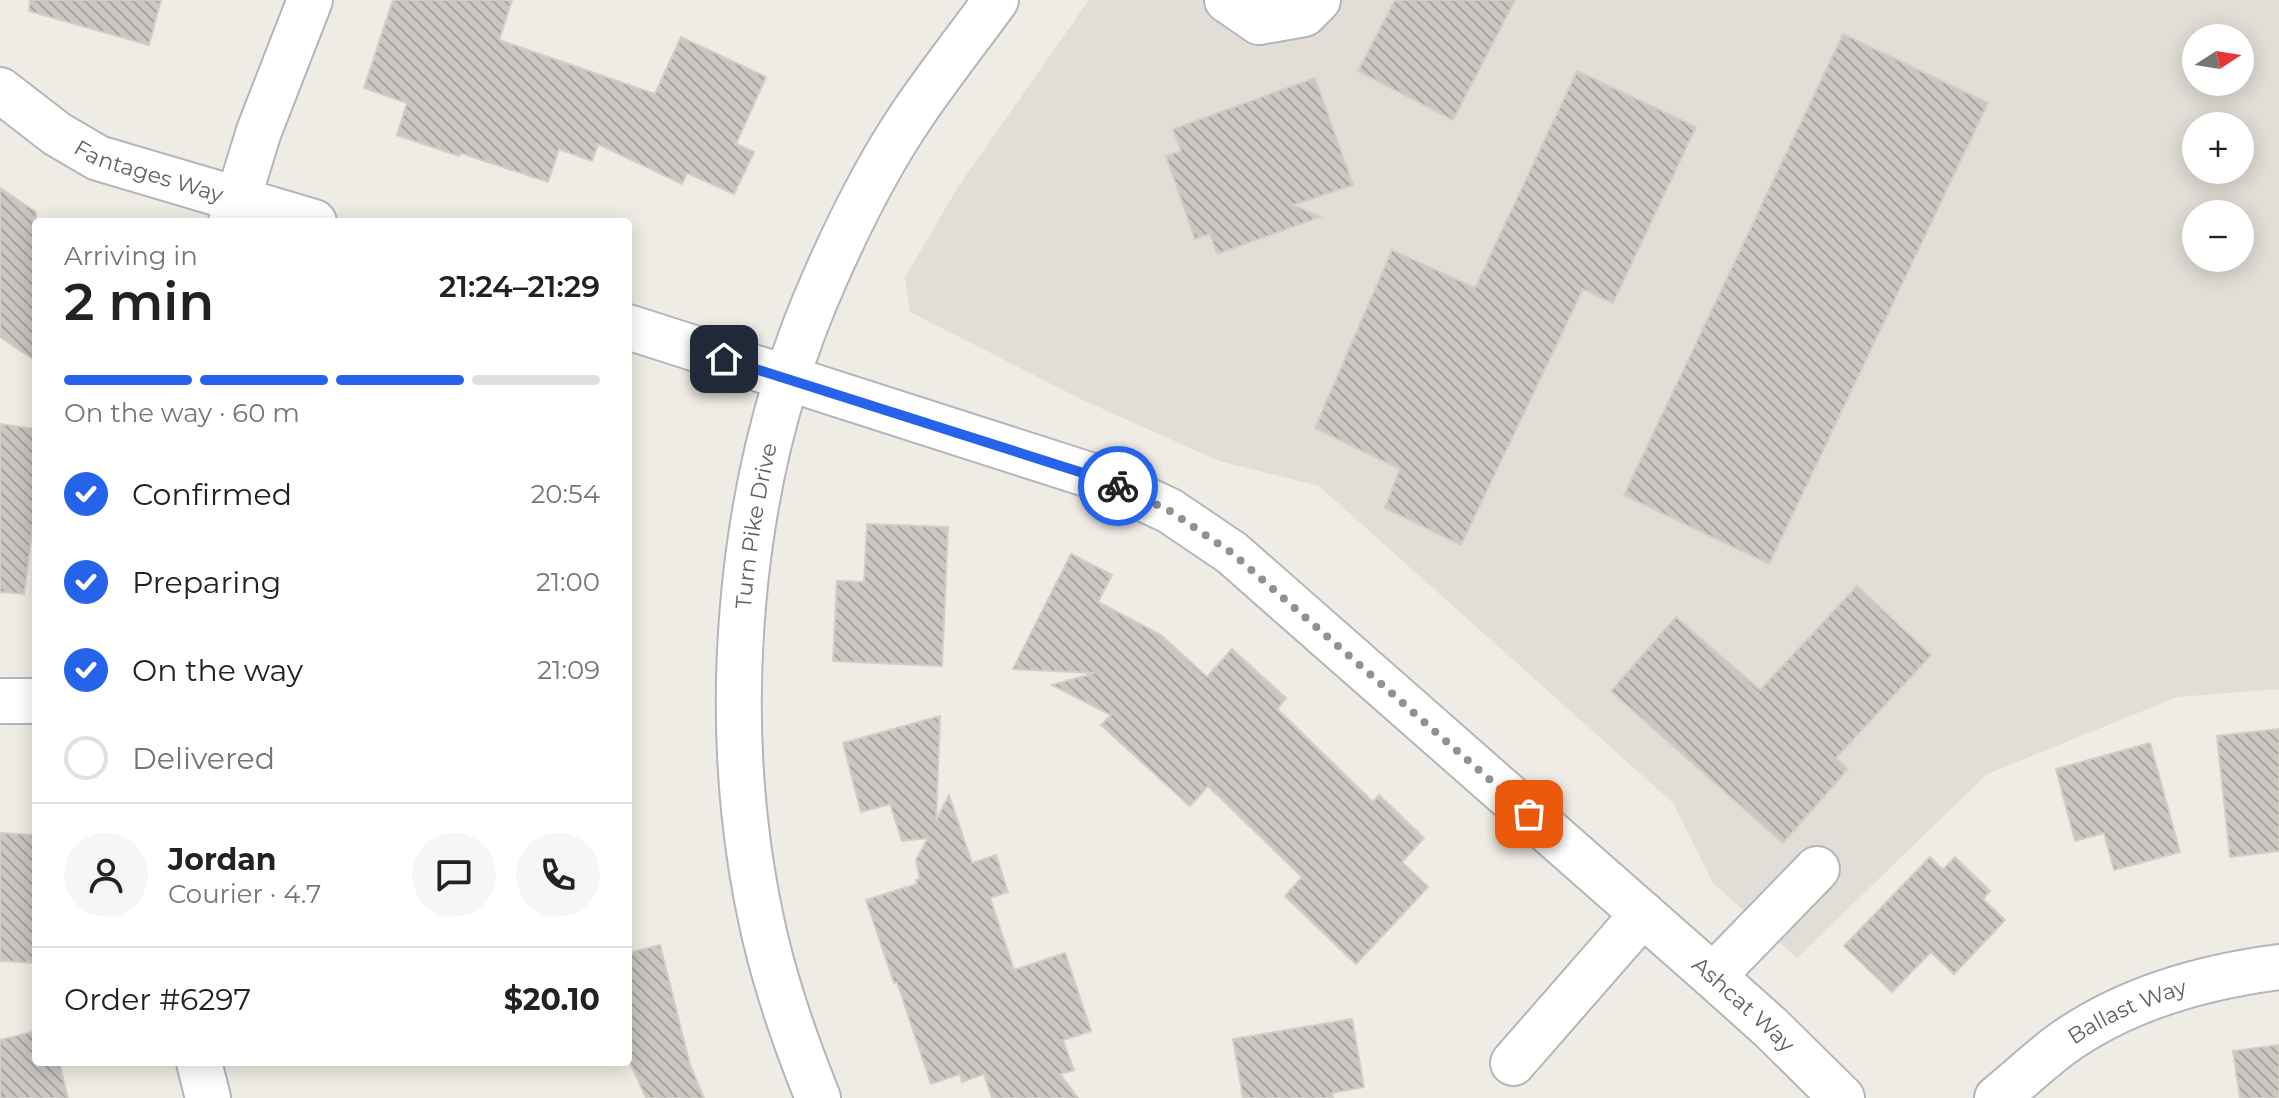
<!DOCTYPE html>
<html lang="en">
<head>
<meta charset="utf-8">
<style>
	:root { --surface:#fff; --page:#f6f6f6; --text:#222; --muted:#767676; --line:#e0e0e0; --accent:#2563eb }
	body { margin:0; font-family:Montserrat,sans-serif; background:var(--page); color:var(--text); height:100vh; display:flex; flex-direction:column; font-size:30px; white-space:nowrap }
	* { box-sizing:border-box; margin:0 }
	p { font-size:26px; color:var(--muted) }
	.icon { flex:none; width:44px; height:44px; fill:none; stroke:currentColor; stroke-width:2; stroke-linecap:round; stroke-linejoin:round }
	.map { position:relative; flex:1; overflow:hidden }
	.drawer { position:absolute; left:32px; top:218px; width:600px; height:848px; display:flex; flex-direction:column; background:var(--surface); border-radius:8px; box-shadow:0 4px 20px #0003 }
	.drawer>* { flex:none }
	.needle { width:52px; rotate:78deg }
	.fabs { position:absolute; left:2182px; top:24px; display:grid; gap:16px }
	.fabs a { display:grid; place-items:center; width:72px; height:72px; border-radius:50%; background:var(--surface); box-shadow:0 4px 20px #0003; font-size:40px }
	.pin { position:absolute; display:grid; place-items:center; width:68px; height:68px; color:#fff; margin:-34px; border-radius:16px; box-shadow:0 4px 12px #0006 }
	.courier { position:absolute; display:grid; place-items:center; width:80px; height:80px; margin:-40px; border:6px solid #2563eb; border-radius:50%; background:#fff; color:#222; box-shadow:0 2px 10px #0007 }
	.head em { font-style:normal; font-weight:600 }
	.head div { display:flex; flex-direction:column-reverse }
	.head { display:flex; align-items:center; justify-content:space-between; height:136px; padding:0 32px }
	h1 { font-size:52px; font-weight:600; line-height:60px }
	.bar { display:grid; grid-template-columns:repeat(4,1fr); gap:12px 8px; align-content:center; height:96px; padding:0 32px }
	.bar i { height:10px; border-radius:6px; background:var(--line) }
	.bar .current { background:var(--accent) }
	.bar p { grid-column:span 4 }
	.line { display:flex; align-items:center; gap:20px; padding:0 32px; border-top:2px solid var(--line) }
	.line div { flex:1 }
	.round { display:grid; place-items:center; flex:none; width:84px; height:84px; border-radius:42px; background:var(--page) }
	ol { padding:0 32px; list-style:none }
	li { display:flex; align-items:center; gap:24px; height:88px }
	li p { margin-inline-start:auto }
	li .icon { padding:8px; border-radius:50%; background:var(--accent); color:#fff; stroke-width:4 }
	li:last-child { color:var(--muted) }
	li i { width:44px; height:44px; border:4px solid var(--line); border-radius:50% }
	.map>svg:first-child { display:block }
	.education { fill:#e2ddd6; fill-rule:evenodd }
	.building { fill:url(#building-back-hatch); stroke:#d4cdc3; stroke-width:2 }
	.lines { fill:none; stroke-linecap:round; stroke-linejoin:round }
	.minor-casing { stroke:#b2b6ba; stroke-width:48 }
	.minor { stroke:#fff; stroke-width:44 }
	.done { stroke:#909292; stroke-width:8; stroke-dasharray:0 14.4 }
	.route { stroke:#2563eb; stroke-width:10 }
	.labels { text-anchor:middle; stroke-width:8; stroke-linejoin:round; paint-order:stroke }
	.street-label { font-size:22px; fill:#5d6266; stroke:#fff }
</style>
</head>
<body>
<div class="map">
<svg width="2279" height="1098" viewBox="0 0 2279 1098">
	<defs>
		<pattern id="building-back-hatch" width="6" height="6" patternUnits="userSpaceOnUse" patternTransform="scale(2)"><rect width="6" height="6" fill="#cac7c2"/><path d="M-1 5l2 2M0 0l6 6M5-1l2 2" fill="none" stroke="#a7a5a1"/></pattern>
	</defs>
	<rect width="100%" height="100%" fill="#efece5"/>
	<path class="education" d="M 1089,0 L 2279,0 L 2279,689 L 2177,697 L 1987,774 L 1797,958 L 1713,883 L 1673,803 L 1319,486 L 1219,461 L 1085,401 L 910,312 L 905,277 L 958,187 ZM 2196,38 L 2240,38 L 2240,82 L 2196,82 ZM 2196,126 L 2240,126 L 2240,170 L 2196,170 ZM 2196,214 L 2240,214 L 2240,258 L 2196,258 Z"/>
	<g class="building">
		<polygon points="30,0 161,0 149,45 29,11"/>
		<polygon points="393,0 512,0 499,40 655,94 681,37 766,77 736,144 754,152 734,194 687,173 682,184 598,144 592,161 559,149 548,182 461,153 459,156 397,135 407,103 364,88"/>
		<polygon points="1395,0 1515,0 1453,120 1358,71"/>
		<polygon points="1843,34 1988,103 1769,564 1624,495"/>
		<polygon points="1577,71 1696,127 1613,303 1583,289 1461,545 1385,508 1400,469 1315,428 1392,250 1475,288"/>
		<polygon points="1315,78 1353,185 1293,205 1320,217 1217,254 1210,234 1195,239 1166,156 1181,151 1173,129"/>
		<polygon points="0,188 36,212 36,361 0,337"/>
		<polygon points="0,424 36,429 36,499 24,594 0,592"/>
		<polygon points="867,524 948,527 942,666 833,661 837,581 864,582"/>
		<polygon points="1071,554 1112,575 1098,602 1161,635 1207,677 1232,649 1286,698 1277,709 1373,802 1379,795 1424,838 1402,862 1428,887 1356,964 1285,896 1302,877 1208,786 1190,806 1101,725 1111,715 1052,685 1095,673 1013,669"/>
		<polygon points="1857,586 1931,655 1836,758 1848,769 1783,843 1611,691 1676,617 1760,690"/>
		<polygon points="940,716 936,821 949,795 972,863 996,855 1008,892 990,898 1014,970 1065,953 1091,1031 1063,1040 1074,1070 1060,1074 1078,1098 992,1098 984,1074 962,1082 960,1074 931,1084 897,982 894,983 866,900 917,884 916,880 920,879 916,860 928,838 902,841 890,804 861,812 843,743"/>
		<polygon points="2279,729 2279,851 2230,857 2217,736"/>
		<polygon points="2150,743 2180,852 2114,870 2104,833 2075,841 2056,769"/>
		<polygon points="0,833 36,835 36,963 0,961"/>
		<polygon points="1930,857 1943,870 1955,857 1990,891 1983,899 2005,920 1954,974 1931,952 1892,992 1844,946"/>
		<polygon points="660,945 690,1065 704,1098 646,1098 628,1058 628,953"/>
		<polygon points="1352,1019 1364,1087 1332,1093 1333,1098 1243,1098 1233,1039"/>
		<polygon points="36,1031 36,1062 59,1062 68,1098 0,1098 0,1040"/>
		<polygon points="2279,1045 2279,1098 2240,1098 2233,1051"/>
	</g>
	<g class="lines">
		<g class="minor-casing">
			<g id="minor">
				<polyline points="1227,0 1259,22 1304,14 1318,0"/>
				<path id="s1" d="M 0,90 L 57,134 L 98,158 L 314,222"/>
				<polyline points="231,222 259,131 310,0"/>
				<path id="s2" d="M 628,327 L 1102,479 L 1170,511 L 1232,553 L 1713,976 L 1770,1027 L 1842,1098"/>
				<polyline points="0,701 36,701"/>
				<polyline points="1713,976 1817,869"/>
				<polyline points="199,1062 208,1098"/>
				<polyline points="1513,1063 1643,914"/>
				<path id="s3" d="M 818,1098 C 797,1046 778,992 765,937 C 716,725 736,477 825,278 C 850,221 879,163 914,112 C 940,74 969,37 996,0"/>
				<path id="s4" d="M 1997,1098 C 2018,1081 2038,1062 2059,1046 C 2123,999 2202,977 2279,967"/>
			</g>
		</g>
		<use href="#minor" class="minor"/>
	</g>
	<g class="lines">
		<polyline class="done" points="1118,486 1170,511 1232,553 1529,814"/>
		<polyline class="route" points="724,359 1102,479 1118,486"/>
	</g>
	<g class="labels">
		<g class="street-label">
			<text dy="8" stroke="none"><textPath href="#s1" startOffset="172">Fantages Way</textPath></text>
			<text dy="8" stroke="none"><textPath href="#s3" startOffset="584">Turn Pike Drive</textPath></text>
			<text dy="8" stroke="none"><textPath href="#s2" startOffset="1330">Ashcat Way</textPath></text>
			<text dy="8" stroke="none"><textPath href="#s4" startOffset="158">Ballast Way</textPath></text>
		</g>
	</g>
</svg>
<div class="fabs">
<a><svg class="needle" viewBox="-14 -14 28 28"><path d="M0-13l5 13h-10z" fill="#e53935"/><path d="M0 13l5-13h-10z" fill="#767676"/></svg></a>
<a>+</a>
<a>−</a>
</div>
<div class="pin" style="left:1529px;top:814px;background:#ea580c"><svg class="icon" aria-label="bag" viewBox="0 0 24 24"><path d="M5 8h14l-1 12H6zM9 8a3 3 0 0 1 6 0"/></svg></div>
<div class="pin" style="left:724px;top:359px;background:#1f2937"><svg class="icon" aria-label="home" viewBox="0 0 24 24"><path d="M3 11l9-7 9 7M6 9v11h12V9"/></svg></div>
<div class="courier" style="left:1118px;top:486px"><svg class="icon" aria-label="bike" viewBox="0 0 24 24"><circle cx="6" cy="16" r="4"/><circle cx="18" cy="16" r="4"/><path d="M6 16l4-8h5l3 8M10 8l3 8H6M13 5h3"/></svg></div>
<section class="drawer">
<div class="head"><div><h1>2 min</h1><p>Arriving in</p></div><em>21:24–21:29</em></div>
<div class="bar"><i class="current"></i><i class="current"></i><i class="current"></i><i></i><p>On the way · 60 m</p></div>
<ol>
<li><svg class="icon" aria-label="check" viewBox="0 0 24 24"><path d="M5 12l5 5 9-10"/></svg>Confirmed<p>20:54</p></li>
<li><svg class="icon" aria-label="check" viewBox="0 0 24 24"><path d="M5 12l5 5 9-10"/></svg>Preparing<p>21:00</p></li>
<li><svg class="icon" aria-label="check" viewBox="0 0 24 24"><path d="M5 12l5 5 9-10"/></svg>On the way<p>21:09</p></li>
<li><i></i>Delivered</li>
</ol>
<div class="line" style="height:144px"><a class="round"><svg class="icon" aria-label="person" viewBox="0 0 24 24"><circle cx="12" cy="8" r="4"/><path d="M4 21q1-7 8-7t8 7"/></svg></a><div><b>Jordan</b><p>Courier · 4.7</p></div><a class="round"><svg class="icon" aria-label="chat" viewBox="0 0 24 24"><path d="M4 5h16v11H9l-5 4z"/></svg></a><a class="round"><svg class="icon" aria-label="phone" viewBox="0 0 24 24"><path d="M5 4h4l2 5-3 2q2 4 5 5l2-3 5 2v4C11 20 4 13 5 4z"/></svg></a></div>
<div class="line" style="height:104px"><div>Order #6297</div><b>$20.10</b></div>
</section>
</div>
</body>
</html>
